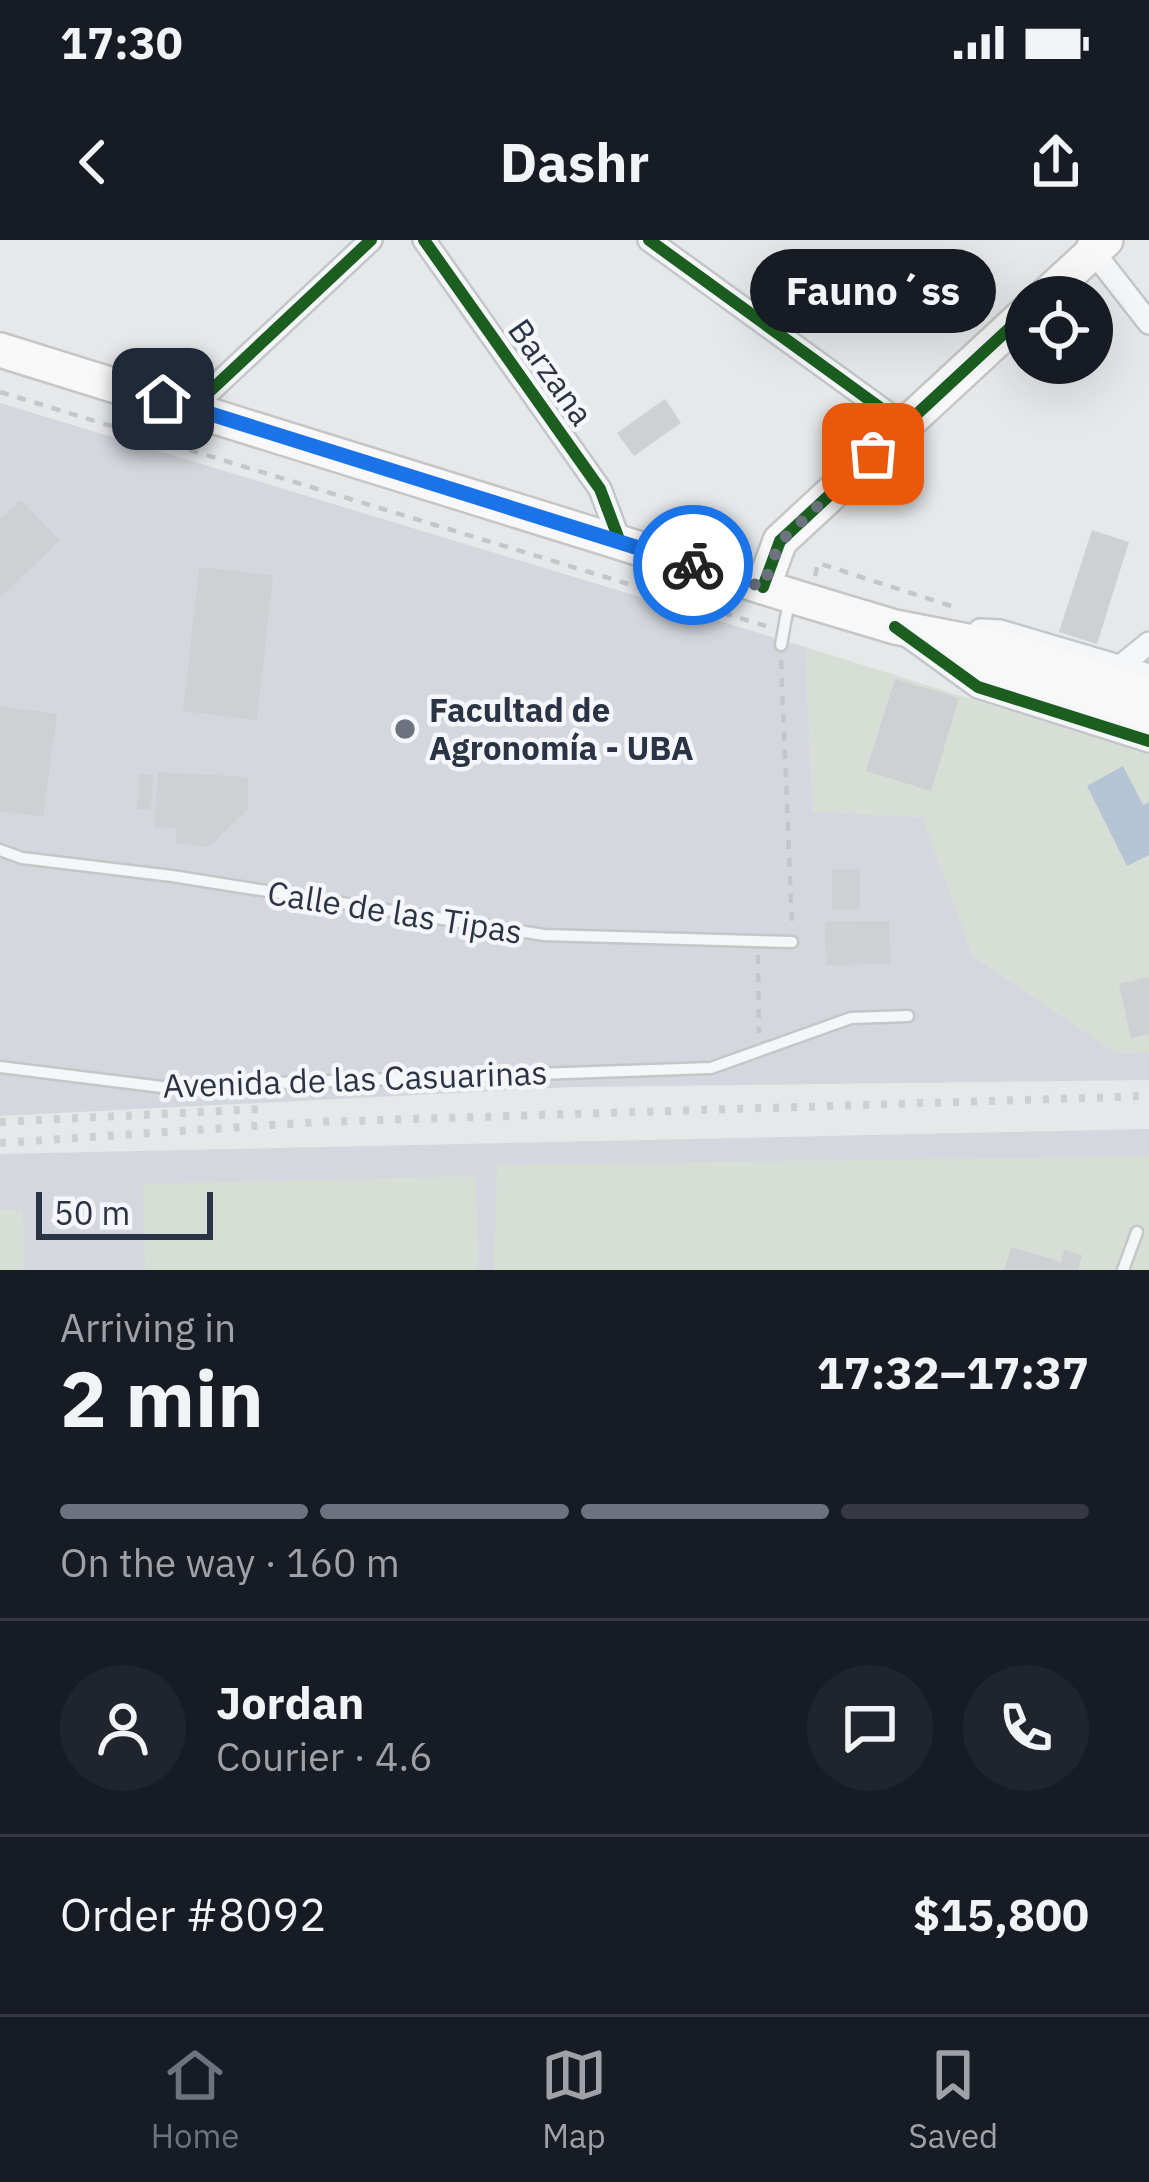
<!DOCTYPE html>
<html lang="en">
<head>
<meta charset="utf-8">
<style>
	:root { --surface:#171b24; --page:#20242c; --text:#f1f3f6; --muted:#9ea1a6; --line:#363941; --accent:#6c737f }
	body { margin:0; font-family:"IBM Plex Sans",sans-serif; background:var(--page); color:var(--text); height:100vh; display:flex; flex-direction:column; font-size:45px; white-space:nowrap }
	* { box-sizing:border-box; margin:0 }
	p { font-size:39px; color:var(--muted) }
	.icon { flex:none; width:66px; height:66px; fill:none; stroke:currentColor; stroke-width:2; stroke-linecap:round; stroke-linejoin:round }
	.map { position:relative; height:1030px; overflow:hidden }
	.details { display:flex; flex-direction:column; background:var(--surface); flex:1 }
	.details>* { flex:none }
	.fabs { position:absolute; left:1005px; top:36px; display:grid; gap:24px }
	.fabs a { display:grid; place-items:center; width:108px; height:108px; border-radius:50%; background:var(--surface); box-shadow:0 12px 48px #0002; font-size:60px }
	.scale { position:absolute; left:36px; bottom:30px; width:177px; box-sizing:border-box; padding-left:12px; border:6px solid #2b3445; border-top:0; font-size:33px; line-height:42px; white-space:nowrap; color:#2b3445; -webkit-text-stroke:9px #f4f6f9; paint-order:stroke }
	.pin { position:absolute; display:grid; place-items:center; width:102px; height:102px; color:#fff; margin:-51px; border-radius:24px; box-shadow:0 6px 18px #0006 }
	.courier { position:absolute; display:grid; place-items:center; width:120px; height:120px; margin:-60px; border:9px solid #1a73e8; border-radius:50%; background:#fff; color:#222; box-shadow:0 3px 15px #0007 }
	.bubble { position:absolute; height:84px; border-radius:42px; background:var(--surface); box-shadow:0 12px 48px #0002; font-size:39px; font-weight:700; line-height:84px; text-align:center }
	.head em { font-style:normal; font-weight:700 }
	.head div { display:flex; flex-direction:column-reverse }
	.head { display:flex; align-items:center; justify-content:space-between; height:204px; padding:0 60px }
	h1 { font-size:78px; font-weight:700; line-height:90px }
	.bar { display:grid; grid-template-columns:repeat(4,1fr); gap:18px 12px; align-content:center; height:144px; padding:0 60px }
	.bar i { height:15px; border-radius:9px; background:var(--line) }
	.bar .on { background:var(--accent) }
	.bar p { grid-column:span 4 }
	.line { display:flex; align-items:center; gap:30px; padding:0 60px; border-top:3px solid var(--line) }
	.line div { flex:1 }
	.round { display:grid; place-items:center; flex:none; width:126px; height:126px; border-radius:63px; background:var(--page) }
	.status { display:flex; justify-content:space-between; align-items:center; height:84px; padding:0 60px; background:var(--surface); direction:ltr }
	.status svg { height:33px; fill:currentColor }
	header { display:flex; justify-content:space-between; align-items:center; height:156px; padding:0 60px; background:var(--surface); font-size:54px; font-weight:700 }
	.tab-bar { display:flex; justify-content:space-around; align-items:center; height:168px; border-top:3px solid var(--line); background:var(--surface); font-size:33px; color:var(--muted) }
	.tab-bar a { display:grid; justify-items:center; gap:6px }
	.tab-bar .on { color:var(--accent) }
	.map>svg:first-child { display:block }
	.built { fill:#d4d7dd }
	.green { fill:#d6ded6 }
	.water { fill:#b4c4d5 }
	.building { fill:#ced0d3 }
	.lines { fill:none; stroke-linecap:round; stroke-linejoin:round }
	.lane-casing { stroke:#c4c6c8; stroke-width:15 }
	.street-casing { stroke:#c4c6c8; stroke-width:26 }
	.secondary-casing { stroke:#c4c6c8; stroke-width:38 }
	.path { stroke:#c5c6ca; stroke-width:4.5; stroke-dasharray:9 9; stroke-linecap:butt }
	.lane { stroke:#f5f6f7; stroke-width:10 }
	.street { stroke:#f5f6f7; stroke-width:21 }
	.secondary { stroke:#f8f8f8; stroke-width:33 }
	.rail { stroke:#cecfd2; stroke-width:8; stroke-dasharray:6 12; stroke-linecap:butt }
	.cycleway-casing { stroke:#f4f6f9; stroke-width:20 }
	.cycleway { stroke:#1b5e20; stroke-width:12 }
	.done { stroke:#6c737f; stroke-width:12; stroke-dasharray:0 21.6 }
	.route { stroke:#1a73e8; stroke-width:15 }
	.poi-dot { fill:#6c737f; stroke:#f4f6f9; stroke-width:4.5 }
	.labels { text-anchor:middle; stroke-width:9; stroke-linejoin:round; paint-order:stroke }
	.street-label { font-size:33px; fill:#2b3445; stroke:#f4f6f9 }
	.poi-label { font-size:33px; font-weight:bold; fill:#2b3445; stroke:#f4f6f9; text-anchor:start }
</style>
</head>
<body>
<div class="status"><b>17:30</b><svg viewBox="0 0 49 12"><path d="M0 12V9h3v3zM5 12V6h3v6zM10 12V3h3v9zM15 12V0h3v12zM26 1h20v11H26zM47 4h2v5h-2z"/></svg></div>
<header><svg class="icon" aria-label="back" viewBox="0 0 24 24"><path d="M15 5l-7 7 7 7"/></svg>Dashr<svg class="icon" aria-label="share" viewBox="0 0 24 24"><path d="M12 15V3M7 8l5-5 5 5M5 13v7h14v-7"/></svg></header>
<div class="map">
<svg width="1149" height="1030" viewBox="0 0 1149 1030">
	<rect width="100%" height="100%" fill="#e6e8ea"/>
	<g class="built">
		<polygon points="0,163 805,407 813,571 923,577 973,716 1117,813 1149,812 1149,840 574,847 0,876"/>
		<polygon points="1149,889 1149,1030 0,1030 0,914"/>
	</g>
	<g class="green">
		<polygon points="805,407 1149,515 1149,812 1117,813 973,716 922,577 813,571"/>
		<polygon points="1149,916 1149,1030 494,1030 497,925"/>
		<polygon points="476,936 479,1030 145,1030 143,944"/>
		<polygon points="23,969 24,1030 0,1030 0,970"/>
	</g>
	<polygon class="water" points="1123,526 1143,565 1149,562 1149,615 1127,626 1087,546"/>
	<g class="building">
		<polygon points="665,159 681,183 634,216 617,193"/>
		<polygon points="853,167 859,172 861,192 839,214 822,197"/>
		<polygon points="21,260 60,300 0,358 0,279"/>
		<polygon points="1092,290 1129,302 1097,404 1059,392"/>
		<polygon points="199,327 273,335 257,480 183,471"/>
		<polygon points="895,439 959,458 931,551 866,531"/>
		<polygon points="0,466 57,474 43,577 0,571"/>
		<polygon points="158,532 248,537 248,569 209,607 176,603 177,588 154,587"/>
		<polygon points="139,534 153,535 151,570 137,569"/>
		<rect x="832" y="629" width="28" height="40"/>
		<polygon points="889,681 890,724 826,725 825,682"/>
		<polygon points="1149,737 1149,794 1131,798 1119,744"/>
		<polygon points="1011,1007 1061,1022 1064,1010 1082,1015 1078,1030 1004,1030"/>
	</g>
	<g class="lines">
		<g class="lane-casing">
			<g id="lane">
				<polyline points="781,405 789,361"/>
				<polyline points="0,610 22,618 172,636 544,695 792,702"/>
				<polyline points="0,827 162,847 711,828 851,778 908,776"/>
				<polyline points="1123,1030 1137,992"/>
			</g>
		</g>
		<g class="street-casing">
			<g id="street">
				<polyline points="424,0 600,249 620,302"/>
				<polyline points="649,0 904,185"/>
				<polyline points="1088,5 1149,83"/>
				<polyline points="192,168 371,0"/>
				<polyline points="980,390 1000,391 1149,435"/>
				<polyline points="905,394 978,447 1149,501"/>
				<polyline points="1122,425 1149,403"/>
			</g>
		</g>
		<g class="secondary-casing">
			<g id="secondary">
				<polyline points="1044,57 1106,0"/>
				<polyline points="0,110 808,361 895,387 998,407 1149,455"/>
				<polyline points="763,347 780,301 1026,73"/>
				<polyline points="952,412 1149,483"/>
			</g>
		</g>
		<g class="path">
			<polyline points="0,152 769,387"/>
			<polyline points="815,336 818,323 954,367"/>
			<polyline points="781,420 792,684"/>
			<polyline points="758,715 759,793"/>
		</g>
		<use href="#lane" class="lane"/>
		<use href="#street" class="street"/>
		<use href="#secondary" class="secondary"/>
		<g class="rail">
			<polyline points="0,882 261,869"/>
			<polyline points="0,903 317,882 1149,856"/>
		</g>
		<g class="cycleway-casing">
			<g id="cycleway">
				<polyline points="424,0 600,249 620,302"/>
				<polyline points="649,0 904,185"/>
				<polyline points="192,168 371,0"/>
				<polyline points="763,347 780,301 1026,73"/>
				<polyline points="895,387 978,447 1149,501"/>
			</g>
		</g>
		<use href="#cycleway" class="cycleway"/>
	</g>
	<g class="lines">
		<polyline class="done" points="693,325 763,347 780,302 873,214"/>
		<polyline class="route" points="163,159 693,325"/>
	</g>
	<circle class="poi-dot" cx="405" cy="489" r="12"/>
	<g class="labels">
		<g class="street-label">
			<text transform="translate(551 132) rotate(55)" y="12">Barzana</text>
			<text transform="translate(395 672) rotate(9)" y="12">Calle de las Tipas</text>
			<text transform="translate(355 839) rotate(-2)" y="12">Avenida de las Casuarinas</text>
		</g>
		<g class="poi-label">
			<text x="429" y="482">Facultad de<tspan x="429" dy="38">Agronomía - UBA</tspan></text>
		</g>
	</g>
</svg>
<div class="fabs">
<a><svg class="icon" aria-label="locate" viewBox="0 0 24 24"><circle cx="12" cy="12" r="6"/><path d="M12 2v4M12 18v4M2 12h4M18 12h4"/></svg></a>
</div>
<div class="scale">50 m</div>
<div class="pin" style="left:873px;top:214px;background:#ea580c"><svg class="icon" aria-label="bag" viewBox="0 0 24 24"><path d="M5 8h14l-1 12H6zM9 8a3 3 0 0 1 6 0"/></svg></div>
<div class="pin" style="left:163px;top:159px;background:#1f2937"><svg class="icon" aria-label="home" viewBox="0 0 24 24"><path d="M3 11l9-7 9 7M6 9v11h12V9"/></svg></div>
<div class="courier" style="left:693px;top:325px"><svg class="icon" aria-label="bike" viewBox="0 0 24 24"><circle cx="6" cy="16" r="4"/><circle cx="18" cy="16" r="4"/><path d="M6 16l4-8h5l3 8M10 8l3 8H6M13 5h3"/></svg></div>
<div class="bubble" style="left:750px;top:9px;width:246px">Fauno´ss</div>
</div>
<section class="details">
<div class="head"><div><h1>2 min</h1><p>Arriving in</p></div><em>17:32–17:37</em></div>
<div class="bar"><i class="on"></i><i class="on"></i><i class="on"></i><i></i><p>On the way · 160 m</p></div>
<div class="line" style="height:216px"><a class="round"><svg class="icon" aria-label="person" viewBox="0 0 24 24"><circle cx="12" cy="8" r="4"/><path d="M4 21q1-7 8-7t8 7"/></svg></a><div><b>Jordan</b><p>Courier · 4.6</p></div><a class="round"><svg class="icon" aria-label="chat" viewBox="0 0 24 24"><path d="M4 5h16v11H9l-5 4z"/></svg></a><a class="round"><svg class="icon" aria-label="phone" viewBox="0 0 24 24"><path d="M5 4h4l2 5-3 2q2 4 5 5l2-3 5 2v4C11 20 4 13 5 4z"/></svg></a></div>
<div class="line" style="height:156px"><div>Order #8092</div><b>$15,800</b></div>
</section>
<nav class="tab-bar">
<a class="on"><svg class="icon" aria-label="home" viewBox="0 0 24 24"><path d="M3 11l9-7 9 7M6 9v11h12V9"/></svg>Home</a>
<a><svg class="icon" aria-label="map" viewBox="0 0 24 24"><path d="M3 6l6-2 6 2 6-2v14l-6 2-6-2-6 2zM9 4v14M15 6v14"/></svg>Map</a>
<a><svg class="icon" aria-label="saved" viewBox="0 0 24 24"><path d="M7 4h10v16l-5-4-5 4z"/></svg>Saved</a>
</nav>
</body>
</html>
